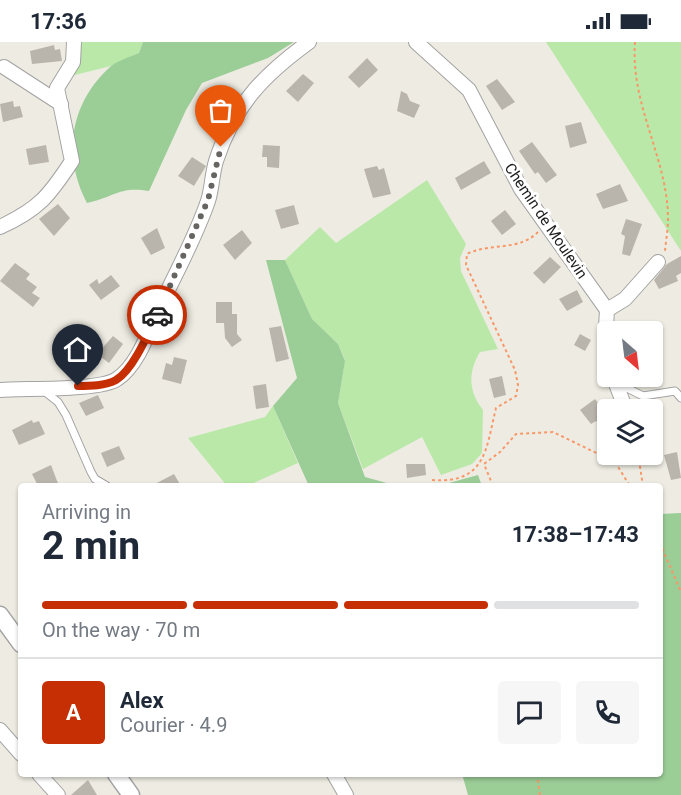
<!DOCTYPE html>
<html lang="en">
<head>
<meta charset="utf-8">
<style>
	:root { --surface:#fff; --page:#f6f6f7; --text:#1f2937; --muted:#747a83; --line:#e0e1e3; --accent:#c62f03 }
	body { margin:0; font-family:Roboto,sans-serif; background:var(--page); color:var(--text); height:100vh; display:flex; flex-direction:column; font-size:22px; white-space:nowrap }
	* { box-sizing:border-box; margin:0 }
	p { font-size:20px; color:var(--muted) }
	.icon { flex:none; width:33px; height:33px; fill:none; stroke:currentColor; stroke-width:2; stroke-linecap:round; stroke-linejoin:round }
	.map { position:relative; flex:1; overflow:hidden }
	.details { position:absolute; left:18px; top:441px; width:645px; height:294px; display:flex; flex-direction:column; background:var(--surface); border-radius:6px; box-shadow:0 2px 4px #0004 }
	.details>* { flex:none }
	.needle { width:39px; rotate:152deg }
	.fabs { position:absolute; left:597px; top:279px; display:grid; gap:12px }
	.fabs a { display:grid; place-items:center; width:66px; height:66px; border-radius:6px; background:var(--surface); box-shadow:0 2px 4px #0004; font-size:30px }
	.pin { position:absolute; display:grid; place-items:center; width:51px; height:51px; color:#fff; margin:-62px -26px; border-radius:50% 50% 50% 0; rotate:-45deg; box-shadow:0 0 6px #0007 }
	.pin .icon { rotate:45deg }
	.courier { position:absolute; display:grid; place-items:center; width:60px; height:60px; margin:-30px; border:4px solid #c62f03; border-radius:50%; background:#fff; color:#222; box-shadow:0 2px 8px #0007 }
	.headline em { font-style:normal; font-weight:700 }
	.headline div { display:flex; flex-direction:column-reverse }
	.headline { display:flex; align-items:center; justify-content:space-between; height:102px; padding:0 24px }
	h1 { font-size:39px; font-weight:700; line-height:45px }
	.bar { display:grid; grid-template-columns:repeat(4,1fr); gap:9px 6px; align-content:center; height:72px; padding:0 24px }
	.bar i { height:8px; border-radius:4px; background:var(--line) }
	.bar .on { background:var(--accent) }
	.bar p { grid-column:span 4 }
	.line { display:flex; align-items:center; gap:15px; padding:0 24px; border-top:2px solid var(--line) }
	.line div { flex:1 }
	.round { display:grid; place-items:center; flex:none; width:63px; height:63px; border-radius:6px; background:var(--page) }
	.status { display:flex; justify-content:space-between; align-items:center; height:42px; padding:0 30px; background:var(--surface); direction:ltr }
	.status svg { height:16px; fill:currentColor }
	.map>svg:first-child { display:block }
	.grass { fill:#b9e8a8 }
	.forest { fill:#9bcd97 }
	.building { fill:#bab5ac }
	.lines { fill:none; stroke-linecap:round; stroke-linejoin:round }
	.service-casing { stroke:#a3a3a3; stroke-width:9 }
	.minor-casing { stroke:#a3a3a3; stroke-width:16 }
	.tertiary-casing { stroke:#a3a3a3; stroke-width:19 }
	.path { stroke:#f89869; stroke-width:2; stroke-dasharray:3 3; stroke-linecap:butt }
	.service { stroke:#fff; stroke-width:7 }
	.minor { stroke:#fff; stroke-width:14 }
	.tertiary { stroke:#fff; stroke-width:16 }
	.done { stroke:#666561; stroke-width:6; stroke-dasharray:0 10.8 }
	.route { stroke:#c62f03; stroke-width:8 }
	.labels { text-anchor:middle; stroke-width:6; stroke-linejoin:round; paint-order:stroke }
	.street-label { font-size:15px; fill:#1c1c1c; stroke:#fff }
</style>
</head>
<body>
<div class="status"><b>17:36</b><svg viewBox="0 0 49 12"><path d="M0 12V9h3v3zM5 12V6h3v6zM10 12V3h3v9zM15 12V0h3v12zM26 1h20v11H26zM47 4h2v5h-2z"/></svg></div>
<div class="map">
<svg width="681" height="753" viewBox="0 0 681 753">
	<rect width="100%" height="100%" fill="#eeece2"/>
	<g class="grass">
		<polygon points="78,0 143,0 139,11 111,24 71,34"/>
		<polygon points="546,0 681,0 681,209"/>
		<path d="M 427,138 L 466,202 L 460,216 L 461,229 L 498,307 L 480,310 C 468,330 468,349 483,368 L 482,411 L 472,422 L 441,433 L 422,395 L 363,427 L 338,361 L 345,318 L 338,302 L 312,277 L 285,218 L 320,185 L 336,201 Z"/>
		<polygon points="273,364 298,421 247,444 227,444 188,396 265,375"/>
	</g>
	<g class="forest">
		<path d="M 143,0 L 294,0 L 268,16 L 202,41 L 186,68 L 149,149 C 119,144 115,155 87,161 C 62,114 70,61 110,25 C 117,19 130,15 139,11 Z"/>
		<polygon points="266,218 285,218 312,277 338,302 345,319 338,361 365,435 394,443 429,444 309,444 273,364 297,336"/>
		<polygon points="478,433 482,444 438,444"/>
		<polygon points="681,471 681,753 468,753 462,732 660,732 660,472"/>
	</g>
	<g class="building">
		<polygon points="54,3 55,8 60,7 62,19 32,22 30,9"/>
		<polygon points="367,16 378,28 359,46 348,35"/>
		<polygon points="303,32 314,41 298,60 286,49"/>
		<polygon points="497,37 515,60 502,68 486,44"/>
		<polygon points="401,49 407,52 410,59 420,63 414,76 397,69"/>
		<polygon points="13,59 14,65 20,64 23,75 3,80 0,62"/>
		<polygon points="581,80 587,101 570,106 565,84"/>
		<polygon points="532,100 557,133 546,141 538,130 535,132 519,109"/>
		<polygon points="46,103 49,120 29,123 26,107"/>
		<polygon points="263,103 280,104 279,126 267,125 267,115 262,115"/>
		<polygon points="192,115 206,124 194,144 178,134"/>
		<polygon points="484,119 491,131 461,148 455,136"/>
		<polygon points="377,124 379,128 384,126 391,152 373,156 364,127"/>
		<polygon points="620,142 628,159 603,167 596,152"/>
		<polygon points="58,162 70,176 54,194 39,177"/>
		<polygon points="294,163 299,182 281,187 275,168"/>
		<polygon points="505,168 516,182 502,193 491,179"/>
		<polygon points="626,177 642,182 630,214 622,212 625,194 621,192"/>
		<polygon points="157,186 165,206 151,213 141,196"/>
		<polygon points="242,188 252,201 235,218 223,203"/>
		<polygon points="681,214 681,231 676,234 678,239 659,247 654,238 667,222"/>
		<polygon points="550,215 561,225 544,242 533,231"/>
		<polygon points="15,221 30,232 26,237 37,245 32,251 40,256 33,265 0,239"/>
		<polygon points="111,233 120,244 101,258 89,243 97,237 99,242"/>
		<polygon points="577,248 583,260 567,269 559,257"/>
		<polygon points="216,260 232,260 232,272 237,272 237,292 242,298 232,305 225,296 224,281 216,281"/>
		<polygon points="281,284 289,317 276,320 269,286"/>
		<polygon points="580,292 591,298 585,309 574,303"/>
		<polygon points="113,294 123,302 109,321 97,312"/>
		<polygon points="174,315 187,318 181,342 162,337 166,321 172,323"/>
		<polygon points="502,334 506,353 494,356 489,337"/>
		<polygon points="266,342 269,365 256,367 253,344"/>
		<polygon points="98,353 104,366 86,374 79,361"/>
		<polygon points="595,357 608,374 608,380 601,385 596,379 591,382 580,368"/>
		<polygon points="32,378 33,381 39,379 45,392 19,403 12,388"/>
		<polygon points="119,404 125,417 107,425 101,411"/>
		<polygon points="677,410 681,436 671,438 664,413"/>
		<polygon points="406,422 425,422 426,433 407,436"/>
		<polygon points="51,423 59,444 38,444 32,432"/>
		<polygon points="174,432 181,444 151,444"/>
		<polygon points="88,738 97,753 71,753"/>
	</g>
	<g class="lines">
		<g class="service-casing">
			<g id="service">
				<polyline points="617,341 643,354 675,349 681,356"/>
				<polyline points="44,349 58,360 66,373 91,430 95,437 107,444"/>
			</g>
		</g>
		<g class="minor-casing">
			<g id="minor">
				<polyline points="416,0 469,48 521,147 607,268 605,302 608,312"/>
				<polyline points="4,25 61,62"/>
				<path d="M 0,185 C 39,167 49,154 72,119 L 57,46 L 73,20 L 74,0"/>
				<polyline points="607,268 625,257 658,220"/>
				<polyline points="613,334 626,368"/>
				<path d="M 0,348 C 24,346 100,349 117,337 C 138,323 149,289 159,267 C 175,232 195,197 208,159 C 212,147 212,132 216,119 C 234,64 262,34 309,0"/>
				<polyline points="0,688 21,712"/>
				<polyline points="39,732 58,753"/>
				<polyline points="334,732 346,753"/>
			</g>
		</g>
		<g class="tertiary-casing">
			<g id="tertiary">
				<polyline points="0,573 21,602"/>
				<polyline points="116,732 131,753"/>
			</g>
		</g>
		<g class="path">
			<path d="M 635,0 C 630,63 668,117 668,177 C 668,187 666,198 665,209"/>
			<polyline points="638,412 643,444"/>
			<path d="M 432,438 C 486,442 486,407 496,366 L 516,354 L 518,343 L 515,328 L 466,223 L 467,212 C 491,200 518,210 538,190"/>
			<polyline points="493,444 484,422 500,410 516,392 553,390 615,420 630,444"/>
			<polyline points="660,501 681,550"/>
			<polyline points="537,732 540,753"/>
		</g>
		<use href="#service" class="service"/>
		<use href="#minor" class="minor"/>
		<use href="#tertiary" class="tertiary"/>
	</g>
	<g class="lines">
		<polyline class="done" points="157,273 208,158 221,105"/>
		<path class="route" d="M 78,344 C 90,344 105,344 116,338 C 133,328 149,290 157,273"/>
	</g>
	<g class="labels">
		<g class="street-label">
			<text transform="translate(546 179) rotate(56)" y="5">Chemin de Moulevin</text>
		</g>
	</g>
</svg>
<div class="fabs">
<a><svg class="needle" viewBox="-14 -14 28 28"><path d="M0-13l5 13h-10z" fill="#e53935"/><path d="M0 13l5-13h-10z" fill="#747a83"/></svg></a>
<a><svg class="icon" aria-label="layers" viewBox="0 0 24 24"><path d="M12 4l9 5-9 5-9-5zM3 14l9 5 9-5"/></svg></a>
</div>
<div class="pin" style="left:221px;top:105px;background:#ea580c"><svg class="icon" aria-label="bag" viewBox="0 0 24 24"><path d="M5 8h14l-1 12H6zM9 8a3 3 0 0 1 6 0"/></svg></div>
<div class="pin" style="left:78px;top:344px;background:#1f2937"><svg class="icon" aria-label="home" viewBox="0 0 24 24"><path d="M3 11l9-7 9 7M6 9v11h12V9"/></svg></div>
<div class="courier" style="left:157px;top:273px"><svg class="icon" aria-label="car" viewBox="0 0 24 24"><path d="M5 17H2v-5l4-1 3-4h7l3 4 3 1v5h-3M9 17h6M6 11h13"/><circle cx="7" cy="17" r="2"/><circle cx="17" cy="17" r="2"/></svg></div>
<section class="details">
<div class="headline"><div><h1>2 min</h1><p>Arriving in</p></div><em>17:38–17:43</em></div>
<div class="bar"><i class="on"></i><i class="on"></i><i class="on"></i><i></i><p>On the way · 70 m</p></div>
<div class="line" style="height:108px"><b class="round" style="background:var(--accent);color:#fff">A</b><div><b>Alex</b><p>Courier · 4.9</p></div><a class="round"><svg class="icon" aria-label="chat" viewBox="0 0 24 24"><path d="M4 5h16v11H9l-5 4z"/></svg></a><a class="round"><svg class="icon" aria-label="phone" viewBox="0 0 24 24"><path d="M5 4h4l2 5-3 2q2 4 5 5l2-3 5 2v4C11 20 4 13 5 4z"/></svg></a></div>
</section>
</div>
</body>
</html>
